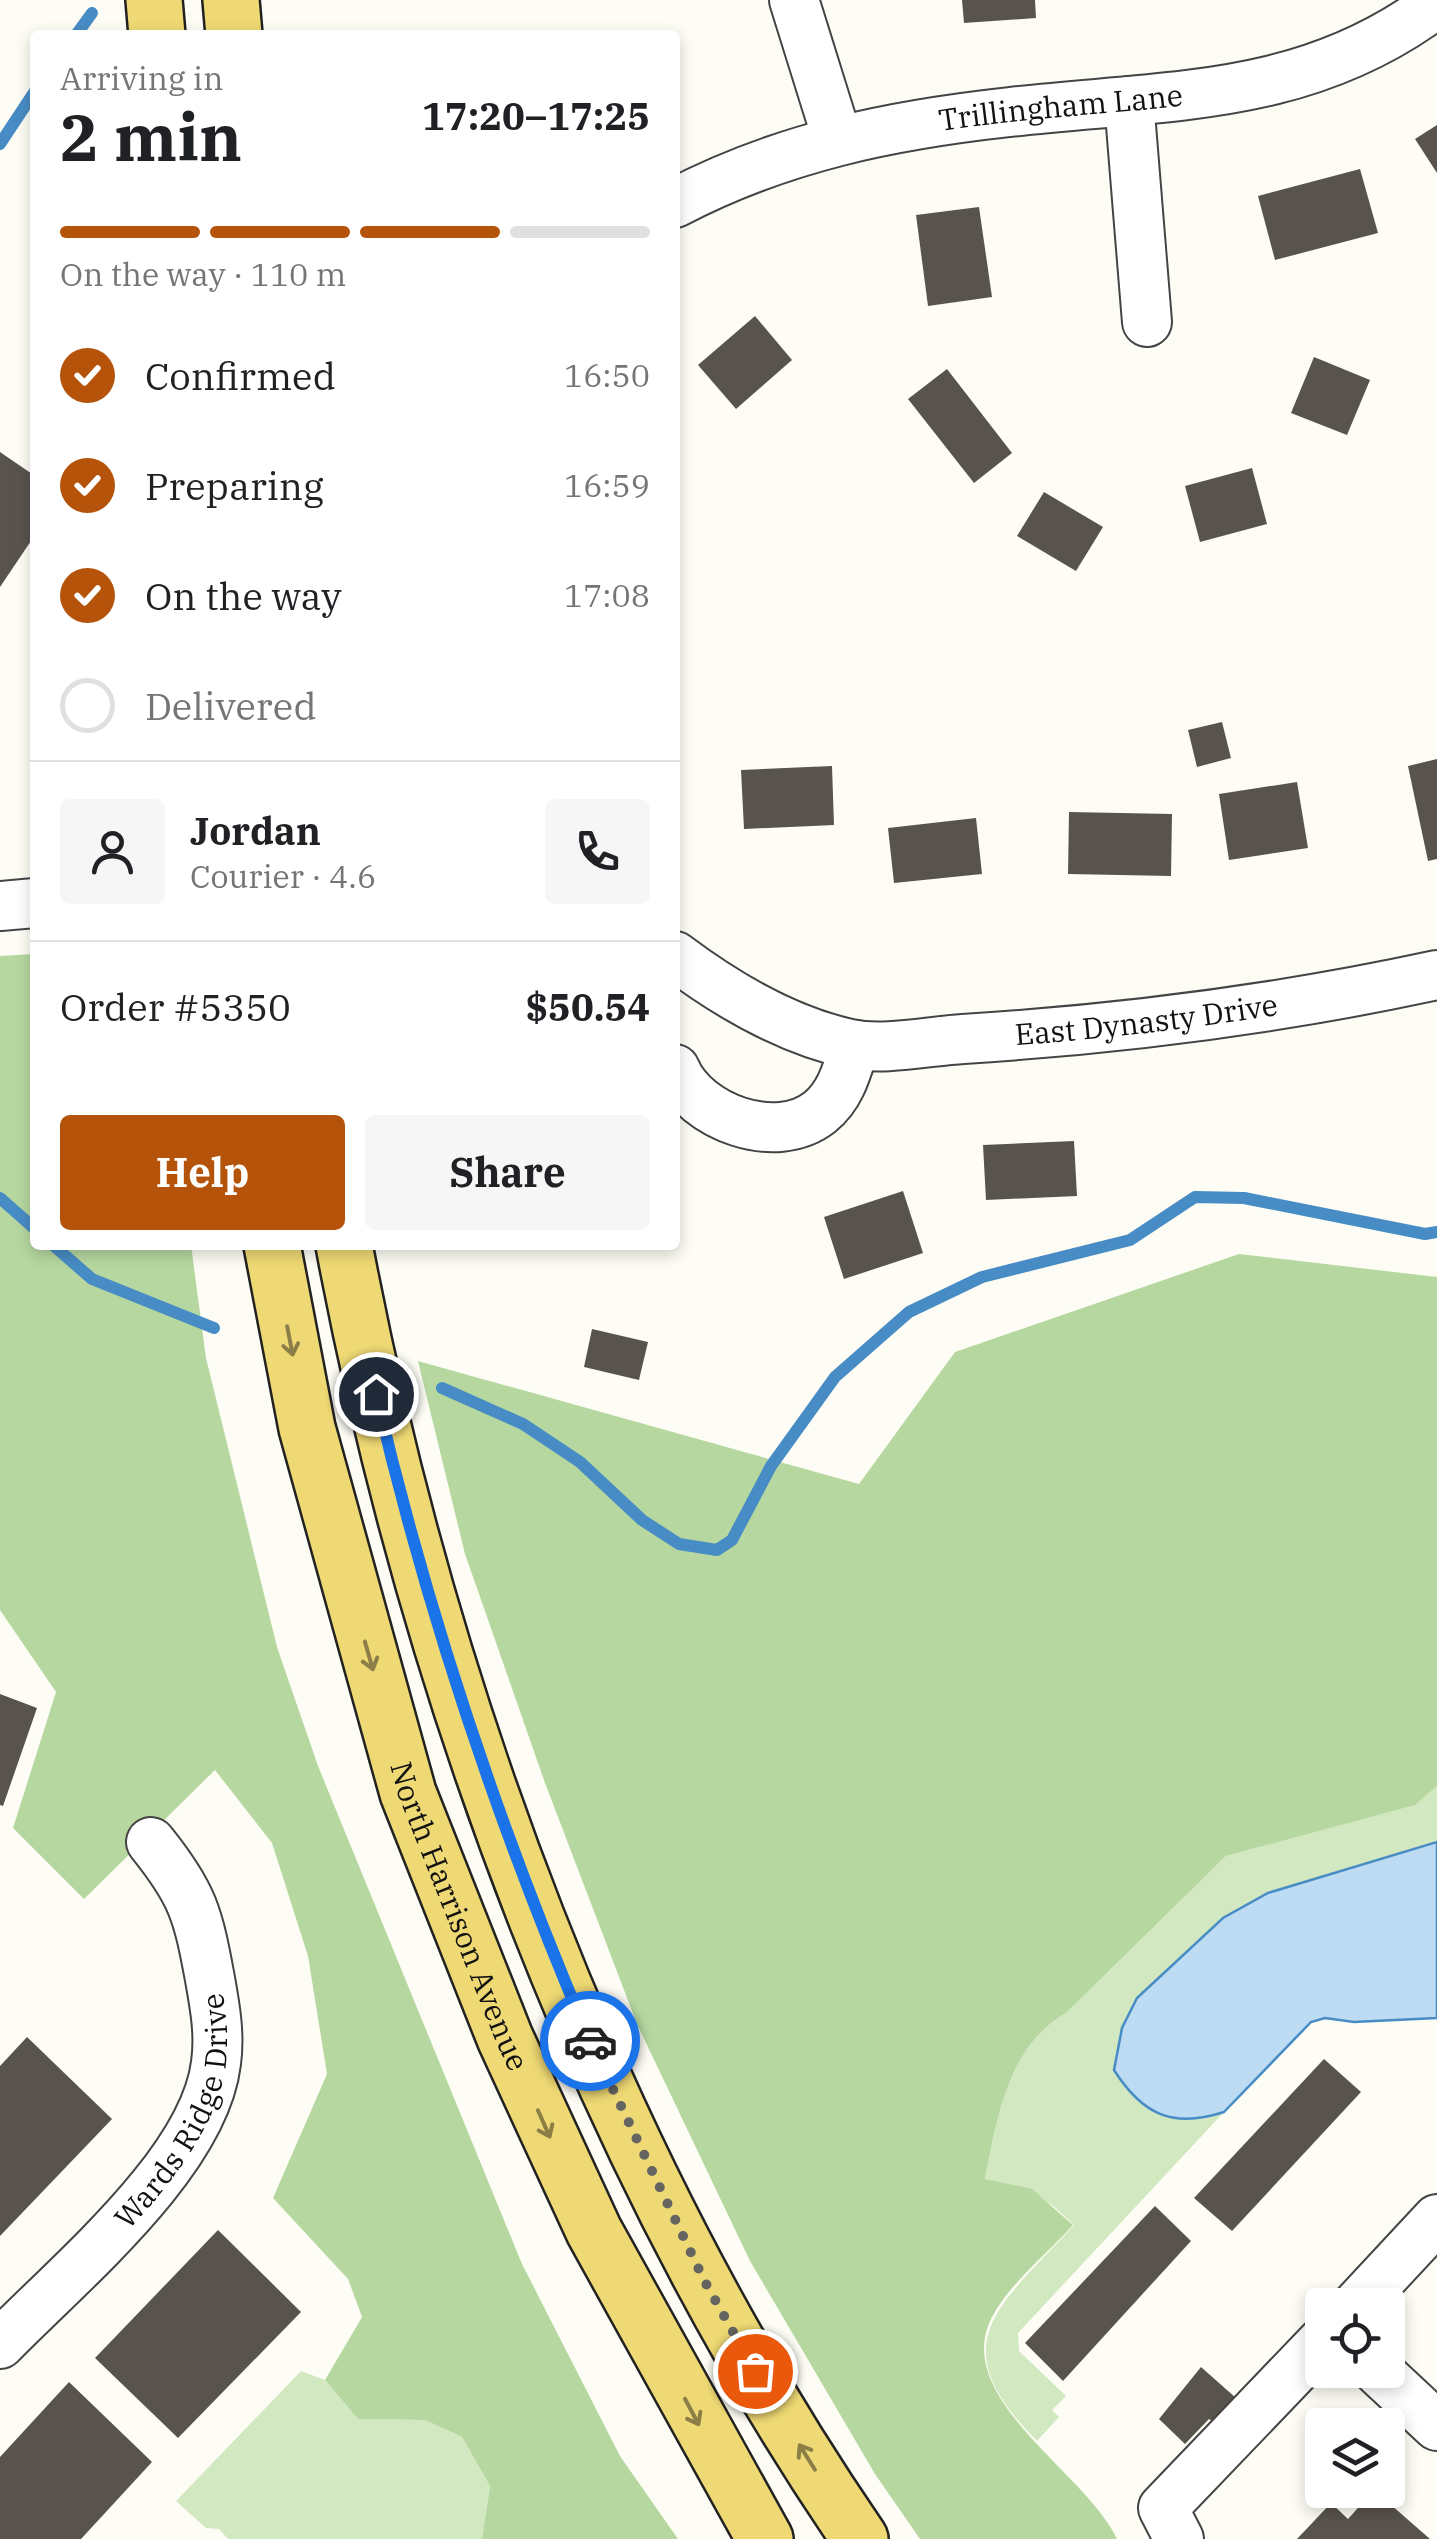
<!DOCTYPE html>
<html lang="en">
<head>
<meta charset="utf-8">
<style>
	:root { --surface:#fff; --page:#f6f6f6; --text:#202124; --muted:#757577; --line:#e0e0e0; --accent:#b45309 }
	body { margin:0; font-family:"IBM Plex Serif",serif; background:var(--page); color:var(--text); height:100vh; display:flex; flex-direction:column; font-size:38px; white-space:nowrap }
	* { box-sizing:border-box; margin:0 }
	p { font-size:32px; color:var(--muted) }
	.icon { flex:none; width:55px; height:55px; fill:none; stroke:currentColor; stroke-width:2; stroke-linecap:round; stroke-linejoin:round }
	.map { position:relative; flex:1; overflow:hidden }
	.drawer { position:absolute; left:30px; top:30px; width:650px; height:1220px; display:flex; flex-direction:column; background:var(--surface); border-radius:10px; box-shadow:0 5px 15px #0003 }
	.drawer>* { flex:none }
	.buttons { position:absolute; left:1305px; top:2288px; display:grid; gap:20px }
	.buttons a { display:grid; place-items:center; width:100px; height:100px; border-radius:10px; background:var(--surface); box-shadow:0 5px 15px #0003; font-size:50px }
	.pin { position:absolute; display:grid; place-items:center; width:85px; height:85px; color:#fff; margin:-42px; border:5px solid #fff; border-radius:50%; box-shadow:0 2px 10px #0007 }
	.courier { position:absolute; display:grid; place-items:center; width:100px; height:100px; margin:-50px; border:8px solid #1a73e8; border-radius:50%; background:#fff; color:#222; box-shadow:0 2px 12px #0007 }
	.headline em { font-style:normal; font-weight:800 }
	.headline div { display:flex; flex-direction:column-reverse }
	.headline { display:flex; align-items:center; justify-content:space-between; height:170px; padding:0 30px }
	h1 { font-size:65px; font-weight:800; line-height:75px }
	.bar { display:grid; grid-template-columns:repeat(4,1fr); gap:15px 10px; align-content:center; height:120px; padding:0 30px }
	.bar i { height:12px; border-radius:8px; background:var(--line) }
	.bar .selected { background:var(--accent) }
	.bar p { grid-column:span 4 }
	.line { display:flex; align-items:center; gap:25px; padding:0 30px; border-top:2px solid var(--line) }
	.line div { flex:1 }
	.round { display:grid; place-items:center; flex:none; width:105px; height:105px; border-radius:10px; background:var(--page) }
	ol { padding:0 30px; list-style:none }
	li { display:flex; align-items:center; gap:30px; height:110px }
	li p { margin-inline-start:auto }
	li .icon { padding:10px; border-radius:50%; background:var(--accent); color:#fff; stroke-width:4 }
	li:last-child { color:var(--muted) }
	li i { width:55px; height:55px; border:5px solid var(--line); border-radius:50% }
	.action { display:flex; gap:20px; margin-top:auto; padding:20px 30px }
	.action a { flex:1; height:115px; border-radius:10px; background:var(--accent); color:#fff; font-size:40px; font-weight:800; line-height:115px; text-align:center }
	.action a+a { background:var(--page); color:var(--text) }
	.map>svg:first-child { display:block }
	.green { fill:#d2e8c0 }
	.forest { fill:#b6d8a0 }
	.water { fill:#bddbf3; stroke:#488cc5; stroke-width:2.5 }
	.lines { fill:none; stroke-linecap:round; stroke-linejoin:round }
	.stream { stroke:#488cc5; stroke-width:12 }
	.building { fill:#59534e }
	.street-casing { stroke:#444; stroke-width:52 }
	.primary-casing { stroke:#222; stroke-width:60 }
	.street { stroke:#fff; stroke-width:48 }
	.primary { stroke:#efd974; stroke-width:55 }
	.oneway { stroke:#8b7f47 }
	.done { stroke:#646461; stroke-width:10; stroke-dasharray:0 18 }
	.route { stroke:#1a73e8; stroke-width:12 }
	.labels { text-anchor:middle; stroke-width:10; stroke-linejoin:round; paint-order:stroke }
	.street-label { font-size:30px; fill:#111; stroke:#fff }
</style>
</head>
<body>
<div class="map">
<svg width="1437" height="2539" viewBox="0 0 1437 2539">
	<rect width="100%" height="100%" fill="#fefdf5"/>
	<g class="green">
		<path d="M 1437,1786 L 1437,1842 L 1268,1893 L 1223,1918 L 1204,2119 L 1224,2112 L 1018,2333 L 1019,2351 L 1066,2396 L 1052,2410 L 1059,2417 L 1037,2441 C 939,2343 999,2307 1074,2225 L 1051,2204 L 985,2179 C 997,2118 1008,2046 1066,2013 L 1226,1856 L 1414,1805 Z"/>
		<polygon points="301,2371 325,2380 358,2419 425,2420 462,2437 490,2486 482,2539 228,2539 219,2529 206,2528 176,2501"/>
	</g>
	<g class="forest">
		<polygon points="35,954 35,1245 191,1245 206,1358 277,1647 318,1766 522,2264 620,2456 678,2539 482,2539 490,2486 462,2437 425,2420 358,2419 325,2380 362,2317 348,2279 273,2198 327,2074 308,1956 272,1843 215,1770 84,1899 13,1828 56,1692 0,1610 0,956"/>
		<path d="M 1239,1254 L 1437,1277 L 1437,1786 L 1415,1805 L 1226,1856 L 1066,2013 C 1008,2046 997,2118 985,2179 L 1032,2189 L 1073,2225 C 1048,2253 1010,2283 992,2317 C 950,2398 1087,2473 1117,2539 L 920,2539 L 875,2474 L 750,2261 L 637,2024 L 545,1783 L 465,1554 L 418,1361 L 859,1484 L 955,1352 Z"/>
	</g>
	<path class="water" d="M 1437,1842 L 1437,2018 L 1354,2022 L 1325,2018 L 1311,2022 L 1224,2112 C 1172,2129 1142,2114 1114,2070 L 1122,2028 L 1137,1998 L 1223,1918 L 1268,1893 Z"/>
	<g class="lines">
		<g class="stream">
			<polyline points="76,35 92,13"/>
			<polyline points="0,144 35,91"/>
			<polyline points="0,1198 35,1229"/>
			<polyline points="53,1245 92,1279 214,1328"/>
			<polyline points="442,1388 523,1424 580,1462 642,1520 679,1544 717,1550 732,1540 771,1466 835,1377 909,1312 982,1277 1130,1240 1195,1197 1244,1198 1425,1234 1437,1232"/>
		</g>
	</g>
	<g class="building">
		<polygon points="962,0 1035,0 1036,18 964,23"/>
		<polygon points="1437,125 1437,173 1415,139"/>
		<polygon points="1360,169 1378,233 1275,260 1258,196"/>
		<polygon points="979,207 992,297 928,306 916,215"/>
		<polygon points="755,316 792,360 736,409 698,365"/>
		<polygon points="1314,357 1370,380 1347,435 1291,413"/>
		<polygon points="947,369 1012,453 974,483 908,399"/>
		<polygon points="0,452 35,476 35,535 0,587"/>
		<polygon points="1252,468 1267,524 1200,542 1185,486"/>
		<polygon points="1044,492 1103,527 1076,571 1017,536"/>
		<polygon points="1222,722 1231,758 1197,767 1188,730"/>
		<polygon points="1437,759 1437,859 1428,861 1408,766"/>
		<polygon points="832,766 834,825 744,829 741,770"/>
		<polygon points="1297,782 1308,848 1229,860 1219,794"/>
		<polygon points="1069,812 1172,814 1171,876 1068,874"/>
		<polygon points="976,818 982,874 894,883 888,828"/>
		<polygon points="1074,1141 1077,1196 986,1200 983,1145"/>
		<polygon points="903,1191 923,1253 844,1279 824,1217"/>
		<polygon points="592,1329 648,1342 639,1380 584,1367"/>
		<polygon points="0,1694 37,1708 3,1806 0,1805"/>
		<polygon points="27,2037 112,2119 0,2236 0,2066"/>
		<polygon points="1324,2059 1361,2092 1232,2231 1194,2198"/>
		<polygon points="1155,2206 1191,2241 1063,2381 1025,2343"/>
		<polygon points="218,2230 301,2312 178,2438 95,2358"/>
		<polygon points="1201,2367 1236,2398 1214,2423 1209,2419 1185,2444 1159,2419"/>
		<polygon points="69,2382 152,2462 81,2539 0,2539 0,2457"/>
		<polygon points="1374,2490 1430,2539 1297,2539 1331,2503 1348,2519"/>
	</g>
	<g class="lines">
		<g class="street-casing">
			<g id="street">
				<polyline points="794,0 837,138"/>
				<polyline points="1129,101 1147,322"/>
				<path id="s1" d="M 675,203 C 782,147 891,125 1010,112 C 1167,94 1305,103 1437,3"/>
				<polyline points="0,906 35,903"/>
				<path id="s2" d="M 675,956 C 727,995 786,1030 850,1044 C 884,1051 929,1041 963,1039 C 1123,1029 1280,1009 1437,975"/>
				<path d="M 675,1069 C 695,1117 776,1147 820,1112 C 841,1095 847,1070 855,1045"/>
				<polyline points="1357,2305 1437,2219"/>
				<path id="s3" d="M 0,2344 C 69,2273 204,2163 216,2063 C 220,2034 215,2007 210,1979 C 198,1914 193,1894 151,1842"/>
				<polyline points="1377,2370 1437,2426"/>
				<polyline points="1179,2539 1163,2508 1322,2342"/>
			</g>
		</g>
		<g class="primary-casing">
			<g id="primary">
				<polyline points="154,0 157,35"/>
				<polyline points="231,0 234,35"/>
				<path id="s4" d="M 272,1245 L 307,1428 L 408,1793 L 505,2038 L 594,2231 L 765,2539"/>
				<path d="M 344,1245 C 428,1692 602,2163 860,2539"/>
			</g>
		</g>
		<use href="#street" class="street"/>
		<use href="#primary" class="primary"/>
	</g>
	<defs><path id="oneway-shaft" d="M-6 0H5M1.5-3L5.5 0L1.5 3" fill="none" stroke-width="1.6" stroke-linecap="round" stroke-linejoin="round" transform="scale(2.5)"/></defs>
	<g class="oneway">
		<use href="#oneway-shaft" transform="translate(290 1341) rotate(79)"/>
		<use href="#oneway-shaft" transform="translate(369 1656) rotate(74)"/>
		<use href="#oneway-shaft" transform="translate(544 2124) rotate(66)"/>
		<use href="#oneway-shaft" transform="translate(692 2412) rotate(62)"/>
		<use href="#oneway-shaft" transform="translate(807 2457) rotate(-122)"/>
	</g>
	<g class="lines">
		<polyline class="done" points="590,2041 705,2282 755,2371"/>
		<path class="route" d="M 376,1394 C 428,1616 500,1831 590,2041"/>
	</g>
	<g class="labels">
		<g class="street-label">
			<text dy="10" stroke="none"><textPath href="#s1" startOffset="400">Trillingham Lane</textPath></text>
			<text dy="10" stroke="none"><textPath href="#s2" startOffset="495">East Dynasty Drive</textPath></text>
			<text dy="10" stroke="none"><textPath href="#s4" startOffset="698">North Harrison Avenue</textPath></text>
			<text dy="10" stroke="none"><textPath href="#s3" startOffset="300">Wards Ridge Drive</textPath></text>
		</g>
	</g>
</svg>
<div class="buttons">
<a><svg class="icon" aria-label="locate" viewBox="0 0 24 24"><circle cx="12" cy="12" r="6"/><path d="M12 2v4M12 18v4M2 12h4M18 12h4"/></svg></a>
<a><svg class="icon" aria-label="layers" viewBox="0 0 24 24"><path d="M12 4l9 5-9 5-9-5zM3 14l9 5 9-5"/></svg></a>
</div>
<div class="pin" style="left:755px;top:2371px;background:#ea580c"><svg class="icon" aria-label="bag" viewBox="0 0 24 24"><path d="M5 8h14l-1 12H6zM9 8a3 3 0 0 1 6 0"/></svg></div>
<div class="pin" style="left:376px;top:1394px;background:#1f2937"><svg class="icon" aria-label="home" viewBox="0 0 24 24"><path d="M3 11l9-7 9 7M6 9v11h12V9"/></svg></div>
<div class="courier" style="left:590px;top:2041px"><svg class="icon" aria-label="car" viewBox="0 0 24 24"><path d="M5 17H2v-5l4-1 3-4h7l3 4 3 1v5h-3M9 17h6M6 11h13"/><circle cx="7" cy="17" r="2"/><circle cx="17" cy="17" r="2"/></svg></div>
<section class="drawer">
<div class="headline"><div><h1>2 min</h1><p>Arriving in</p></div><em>17:20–17:25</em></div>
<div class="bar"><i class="selected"></i><i class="selected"></i><i class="selected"></i><i></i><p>On the way · 110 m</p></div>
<ol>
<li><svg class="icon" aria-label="check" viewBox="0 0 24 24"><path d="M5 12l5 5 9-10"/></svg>Confirmed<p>16:50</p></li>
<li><svg class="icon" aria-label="check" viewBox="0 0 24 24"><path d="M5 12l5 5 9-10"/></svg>Preparing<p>16:59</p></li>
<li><svg class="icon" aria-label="check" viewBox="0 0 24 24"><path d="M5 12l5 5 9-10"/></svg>On the way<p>17:08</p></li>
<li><i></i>Delivered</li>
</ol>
<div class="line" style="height:180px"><a class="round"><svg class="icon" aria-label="person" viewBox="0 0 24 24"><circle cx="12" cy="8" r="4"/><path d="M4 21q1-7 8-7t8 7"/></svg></a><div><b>Jordan</b><p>Courier · 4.6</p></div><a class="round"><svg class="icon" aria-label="phone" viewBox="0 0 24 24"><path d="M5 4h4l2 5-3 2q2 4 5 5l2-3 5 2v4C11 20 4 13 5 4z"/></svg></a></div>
<div class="line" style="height:130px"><div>Order #5350</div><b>$50.54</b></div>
<div class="action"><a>Help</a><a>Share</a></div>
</section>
</div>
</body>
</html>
